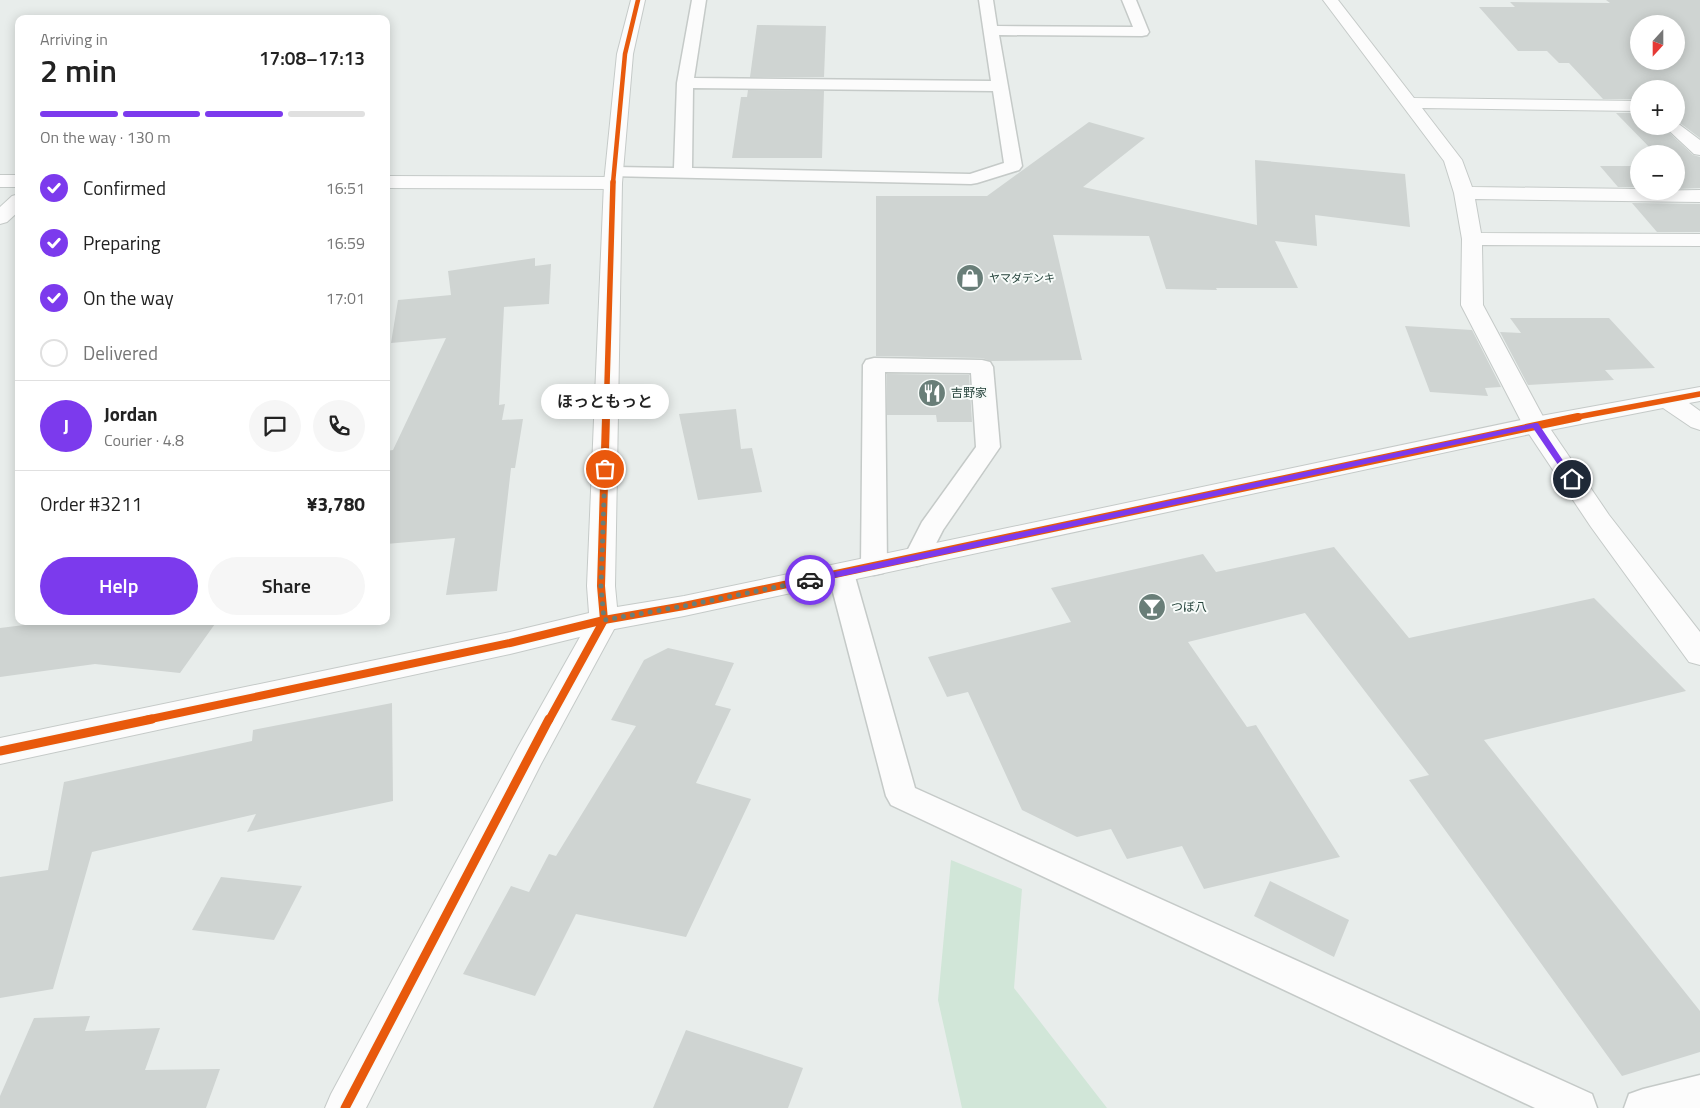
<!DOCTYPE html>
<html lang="en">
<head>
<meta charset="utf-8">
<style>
	:root { --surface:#fff; --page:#f6f6f6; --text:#222; --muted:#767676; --line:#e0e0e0; --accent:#7c3aed }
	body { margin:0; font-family:"Titillium Web","Noto Sans JP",sans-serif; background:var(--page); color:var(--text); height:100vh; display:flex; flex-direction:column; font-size:19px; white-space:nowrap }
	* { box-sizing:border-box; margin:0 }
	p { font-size:16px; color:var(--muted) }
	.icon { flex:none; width:28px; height:28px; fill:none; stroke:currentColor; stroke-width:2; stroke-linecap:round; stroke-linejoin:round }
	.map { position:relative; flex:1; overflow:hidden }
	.side { position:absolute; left:15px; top:15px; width:375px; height:610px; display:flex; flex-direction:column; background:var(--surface); border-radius:10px; box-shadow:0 2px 12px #0003 }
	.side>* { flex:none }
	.needle { width:32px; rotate:201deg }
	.fabs { position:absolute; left:1630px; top:15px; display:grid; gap:10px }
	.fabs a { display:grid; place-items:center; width:55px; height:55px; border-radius:50%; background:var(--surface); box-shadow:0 2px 12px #0003; font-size:25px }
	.pin { position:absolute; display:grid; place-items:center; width:42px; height:42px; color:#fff; margin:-21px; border:2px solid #fff; border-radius:50%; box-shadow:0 1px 5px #0007 }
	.courier { position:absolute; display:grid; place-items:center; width:50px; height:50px; margin:-25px; border:4px solid #7c3aed; border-radius:50%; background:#fff; color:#222; box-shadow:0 1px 6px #0007 }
	.bubble { position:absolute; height:35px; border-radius:18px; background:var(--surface); box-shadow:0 2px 12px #0003; font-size:16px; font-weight:600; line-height:35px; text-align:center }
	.headline em { font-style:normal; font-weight:600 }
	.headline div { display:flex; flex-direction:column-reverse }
	.headline { display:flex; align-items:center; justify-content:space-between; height:85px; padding:0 25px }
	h1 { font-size:32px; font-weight:600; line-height:38px }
	.bar { display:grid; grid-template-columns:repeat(4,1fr); gap:8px 5px; align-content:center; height:60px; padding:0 25px }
	.bar i { height:6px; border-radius:4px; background:var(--line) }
	.bar .current { background:var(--accent) }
	.bar p { grid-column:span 4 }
	.line { display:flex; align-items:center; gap:12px; padding:0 25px; border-top:1px solid var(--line) }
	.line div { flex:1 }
	.round { display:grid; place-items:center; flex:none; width:52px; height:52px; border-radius:26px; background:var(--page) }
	ol { padding:0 25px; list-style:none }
	li { display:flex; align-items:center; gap:15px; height:55px }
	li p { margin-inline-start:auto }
	li .icon { padding:5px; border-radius:50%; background:var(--accent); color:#fff; stroke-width:4 }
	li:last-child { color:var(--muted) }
	li i { width:28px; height:28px; border:2px solid var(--line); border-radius:50% }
	.cta { display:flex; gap:10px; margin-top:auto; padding:10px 25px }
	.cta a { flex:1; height:58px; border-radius:30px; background:var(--accent); color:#fff; font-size:20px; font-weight:600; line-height:58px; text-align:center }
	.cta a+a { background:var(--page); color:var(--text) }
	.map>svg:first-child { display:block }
	.green { fill:#d1e6d8 }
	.building { fill:#cfd4d2; fill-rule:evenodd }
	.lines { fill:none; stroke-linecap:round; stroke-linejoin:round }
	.service-casing { stroke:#c5cac8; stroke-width:3 }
	.minor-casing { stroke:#c5cac8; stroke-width:2 }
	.tertiary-casing { stroke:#c5cac8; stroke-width:2 }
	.service { fill:#fcfcfc; fill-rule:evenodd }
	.minor { fill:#fcfcfc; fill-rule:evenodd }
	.tertiary { fill:#fcfcfc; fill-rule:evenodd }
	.cycleway-far3-casing { stroke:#f7fbf9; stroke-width:6 }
	.cycleway-far2-casing { stroke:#f7fbf9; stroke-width:8 }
	.cycleway-far1-casing { stroke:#f7fbf9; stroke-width:11 }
	.cycleway-casing { stroke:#f7fbf9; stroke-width:12 }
	.cycleway-far3 { stroke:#e8590c; stroke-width:4.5 }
	.cycleway-far2 { stroke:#e8590c; stroke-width:5.5 }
	.cycleway-far1 { stroke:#e8590c; stroke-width:8 }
	.cycleway { stroke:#e8590c; stroke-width:9 }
	.route { fill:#7c3aed }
	.done { stroke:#697e78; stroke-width:5; stroke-dasharray:0 9 }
	.labels { text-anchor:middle; stroke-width:4; stroke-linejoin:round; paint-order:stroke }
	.far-poi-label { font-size:11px; fill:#24423a; stroke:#f7fbf9; text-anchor:start }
	.poi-label { font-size:12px; fill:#24423a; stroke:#f7fbf9; text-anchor:start }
</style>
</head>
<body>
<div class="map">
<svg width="1700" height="1108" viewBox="0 0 1700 1108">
	<rect width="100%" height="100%" fill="#e8edeb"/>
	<polygon class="green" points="951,860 1022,889 1014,988 1107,1108 962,1108 938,1000"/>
	<g class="building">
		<path d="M 1606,0 L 1700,0 L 1700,138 L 1676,120 L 1676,89 L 1639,89 L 1639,99 L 1603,99 L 1569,63 L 1559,63 L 1547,51 L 1518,51 L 1479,7 L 1515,7 L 1510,2 L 1610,3 ZM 1639,24 L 1676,24 L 1676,61 L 1639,61 Z"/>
		<polygon points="757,25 826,26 824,77 750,77"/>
		<polygon points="748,90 824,91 822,158 732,158 741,97 747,97"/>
		<polygon points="1616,113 1639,113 1639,126 1662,126 1693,155 1700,157 1700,188 1676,189 1676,154 1656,154"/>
		<polygon points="1089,122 1145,138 1083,187 1257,225 1255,160 1405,174 1410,227 1315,215 1317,246 1275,241 1298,288 1216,288 1217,290 1166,289 1149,236 1053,235 1082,360 991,361 982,358 876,356 876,196 987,196"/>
		<polygon points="1600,166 1639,166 1639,187 1618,187"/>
		<polygon points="1632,203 1700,204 1700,232 1657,232"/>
		<polygon points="535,258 535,266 551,264 549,304 504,307 499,405 505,404 502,420 523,419 515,468 511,468 497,591 446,595 455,538 386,544 386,451 393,450 446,338 391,343 398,300 451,295 448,271"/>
		<polygon points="1510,318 1609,318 1655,368 1605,370 1614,380 1528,385 1500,332 1521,333"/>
		<polygon points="1405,326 1472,330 1501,387 1485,388 1488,396 1430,392"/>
		<polygon points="887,374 969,375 972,422 937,422 936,415 887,415"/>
		<polygon points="736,409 741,449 752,448 762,492 698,500 679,414"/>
		<polygon points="1334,547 1409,638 1594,598 1686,691 1484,740 1700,1011 1700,1052 1622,1076 1409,780 1429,775 1305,613 1188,642 1247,727 1256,725 1340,857 1204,889 1182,846 1127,859 1111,829 1077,837 1022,810 968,692 947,697 928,657 1071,622 1051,588 1203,554 1216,572"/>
		<polygon points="56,621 217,621 180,673 95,664 0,677 0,628"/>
		<polygon points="668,648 734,663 715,705 731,709 696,783 751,799 686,937 576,914 535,996 463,974 511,886 529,892 549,854 556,856 636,726 611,720 644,660"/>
		<polygon points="392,703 393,801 247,832 256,814 92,852 53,989 0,998 0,877 48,870 64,782 252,741 253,730"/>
		<polygon points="221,877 302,886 274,940 192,930"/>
		<polygon points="1270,881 1349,920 1334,957 1254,916"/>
		<polygon points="90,1016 85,1031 160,1028 145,1070 220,1069 206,1108 0,1108 0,1096 34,1018"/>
		<polygon points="686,1030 803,1068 788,1108 653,1108"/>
	</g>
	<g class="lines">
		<g class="service-casing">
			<g id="service">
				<path d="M 692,0 L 706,0 L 694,78 L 991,81 L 979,0 L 993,0 L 997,26 L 1133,27 L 1122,0 L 1136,0 L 1149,32 L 1147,35 L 1142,36 L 999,35 L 1022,166 L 1019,170 L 977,183 L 971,184 L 609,176 L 606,172 L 609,168 L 615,167 L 674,168 L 677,83 ZM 693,88 L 993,91 L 1004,163 L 970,174 L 692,168 Z"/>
				<polygon points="874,358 982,360 990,362 993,367 1000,447 943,530 926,563 917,566 908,563 904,557 922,522 976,447 971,373 885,372 887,566 883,573 874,575 865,573 861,566 863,365 866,360"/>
				<polygon points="841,564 850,566 854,573 915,788 1592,1094 1597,1108 1535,1108 891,805 886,796 828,573 832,566"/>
				<polygon points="1700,1075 1700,1108 1624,1108 1629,1094 1643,1089"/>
			</g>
		</g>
		<g class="minor-casing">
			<g id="minor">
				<polygon points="1323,0 1338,0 1414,98 1639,101 1639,111 1422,108 1462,160 1472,187 1639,189 1639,191 1700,190 1700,202 1475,199 1481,233 1700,234 1700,246 1482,245 1483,305 1547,424 1609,515 1700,632 1700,665 1689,662 1591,527 1523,425 1461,305 1462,239 1454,193 1444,161"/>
				<polygon points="1676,122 1700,140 1700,155 1694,154 1664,126 1676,126"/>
				<rect x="0" y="175" width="19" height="12"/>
				<polygon points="386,176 613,177 620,179 622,183 620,187 613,189 386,188"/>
				<polygon points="19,194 19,211 7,222 0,224 0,207 12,196"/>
				<polygon points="604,609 614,612 619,620 541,764 366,1108 325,1108 331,1094 518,747 594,612"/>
			</g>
		</g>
		<g class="tertiary-casing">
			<polygon id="tertiary" points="631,0 645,0 633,54 622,183 615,586 617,607 684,596 1535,417 1700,387 1700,401 1689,403 1700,411 1700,430 1691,427 1663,408 1535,433 684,616 604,631 510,654 0,764 0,738 510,632 589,613 587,586 604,183 617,54"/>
		</g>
		<use href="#service" class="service"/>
		<use href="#minor" class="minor"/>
		<use href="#tertiary" class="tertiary"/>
		<g class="cycleway-far3-casing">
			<polyline id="cycleway-far3" points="613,183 625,54 638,0"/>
		</g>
		<g class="cycleway-far2-casing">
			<g id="cycleway-far2">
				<polyline points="606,418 613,182"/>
				<polyline points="1572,418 1700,394"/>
			</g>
		</g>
		<g class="cycleway-far1-casing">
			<g id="cycleway-far1">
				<polyline points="146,720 510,643 604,620 684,606 1578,417"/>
				<polyline points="549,720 604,620 601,586 606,417"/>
			</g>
		</g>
		<g class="cycleway-casing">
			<g id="cycleway">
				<polyline points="0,751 152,719"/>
				<polyline points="345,1108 549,719"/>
			</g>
		</g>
		<use href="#cycleway-far3" class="cycleway-far3"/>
		<use href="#cycleway-far2" class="cycleway-far2"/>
		<use href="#cycleway-far1" class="cycleway-far1"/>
		<use href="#cycleway" class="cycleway"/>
	</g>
	<polygon class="route" points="1535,423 1538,423 1574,477 1574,481 1569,481 1533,428 810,583 805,580 810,577"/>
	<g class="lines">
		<polyline class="done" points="605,469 601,586 604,620 684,606 810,580"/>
	</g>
	<defs>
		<g id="shop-disc" transform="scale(1.4375)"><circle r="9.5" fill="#697e78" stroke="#f7fbf9"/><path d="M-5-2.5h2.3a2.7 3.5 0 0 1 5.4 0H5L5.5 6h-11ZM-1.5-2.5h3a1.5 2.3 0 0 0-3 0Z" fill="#fff"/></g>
		<g id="restaurant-disc" transform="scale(1.4375)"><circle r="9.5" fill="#697e78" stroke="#f7fbf9"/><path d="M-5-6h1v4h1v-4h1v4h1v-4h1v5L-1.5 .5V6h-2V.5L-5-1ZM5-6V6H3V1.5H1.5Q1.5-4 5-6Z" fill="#fff"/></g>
		<g id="bar-disc" transform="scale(1.4375)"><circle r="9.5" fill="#697e78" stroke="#f7fbf9"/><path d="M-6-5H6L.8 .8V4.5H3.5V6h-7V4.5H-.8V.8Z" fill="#fff"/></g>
	</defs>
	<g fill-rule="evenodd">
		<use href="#shop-disc" x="970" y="278"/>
		<use href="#restaurant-disc" x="932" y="393"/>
		<use href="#bar-disc" x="1152" y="607"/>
	</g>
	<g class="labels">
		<g class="far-poi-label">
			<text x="989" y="282">ヤマダデンキ</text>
		</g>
		<g class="poi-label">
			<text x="951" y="397">吉野家</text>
			<text x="1171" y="611">つぼ八</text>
		</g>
	</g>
</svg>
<div class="fabs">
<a><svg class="needle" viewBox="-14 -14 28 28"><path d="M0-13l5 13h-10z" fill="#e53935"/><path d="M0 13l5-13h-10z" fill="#767676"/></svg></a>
<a>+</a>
<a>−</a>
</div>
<div class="pin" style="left:605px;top:469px;background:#ea580c"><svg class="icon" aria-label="bag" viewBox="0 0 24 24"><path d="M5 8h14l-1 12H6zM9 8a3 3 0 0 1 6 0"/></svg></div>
<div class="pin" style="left:1572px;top:479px;background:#1f2937"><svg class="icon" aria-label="home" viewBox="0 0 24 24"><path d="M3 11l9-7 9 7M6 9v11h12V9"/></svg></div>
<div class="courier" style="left:810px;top:580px"><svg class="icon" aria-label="car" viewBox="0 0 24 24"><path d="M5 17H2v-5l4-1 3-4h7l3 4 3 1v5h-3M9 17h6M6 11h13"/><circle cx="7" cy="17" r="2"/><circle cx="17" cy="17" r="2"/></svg></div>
<div class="bubble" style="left:541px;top:384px;width:128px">ほっともっと</div>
<section class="side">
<div class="headline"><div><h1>2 min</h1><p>Arriving in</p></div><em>17:08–17:13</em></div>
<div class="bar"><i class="current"></i><i class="current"></i><i class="current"></i><i></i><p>On the way · 130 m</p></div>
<ol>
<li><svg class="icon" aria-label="check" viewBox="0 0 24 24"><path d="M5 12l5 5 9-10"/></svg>Confirmed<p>16:51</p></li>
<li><svg class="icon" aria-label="check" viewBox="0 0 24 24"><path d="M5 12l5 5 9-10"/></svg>Preparing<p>16:59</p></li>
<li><svg class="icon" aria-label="check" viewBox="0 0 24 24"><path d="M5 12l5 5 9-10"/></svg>On the way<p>17:01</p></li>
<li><i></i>Delivered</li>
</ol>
<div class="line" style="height:90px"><b class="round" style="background:var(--accent);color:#fff">J</b><div><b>Jordan</b><p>Courier · 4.8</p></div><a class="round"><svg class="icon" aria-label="chat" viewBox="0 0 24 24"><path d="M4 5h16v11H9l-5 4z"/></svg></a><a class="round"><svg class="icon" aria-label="phone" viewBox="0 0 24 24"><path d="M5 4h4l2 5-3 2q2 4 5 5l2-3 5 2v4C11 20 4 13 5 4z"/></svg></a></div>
<div class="line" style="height:65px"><div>Order #3211</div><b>¥3,780</b></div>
<div class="cta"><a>Help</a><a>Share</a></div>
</section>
</div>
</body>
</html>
